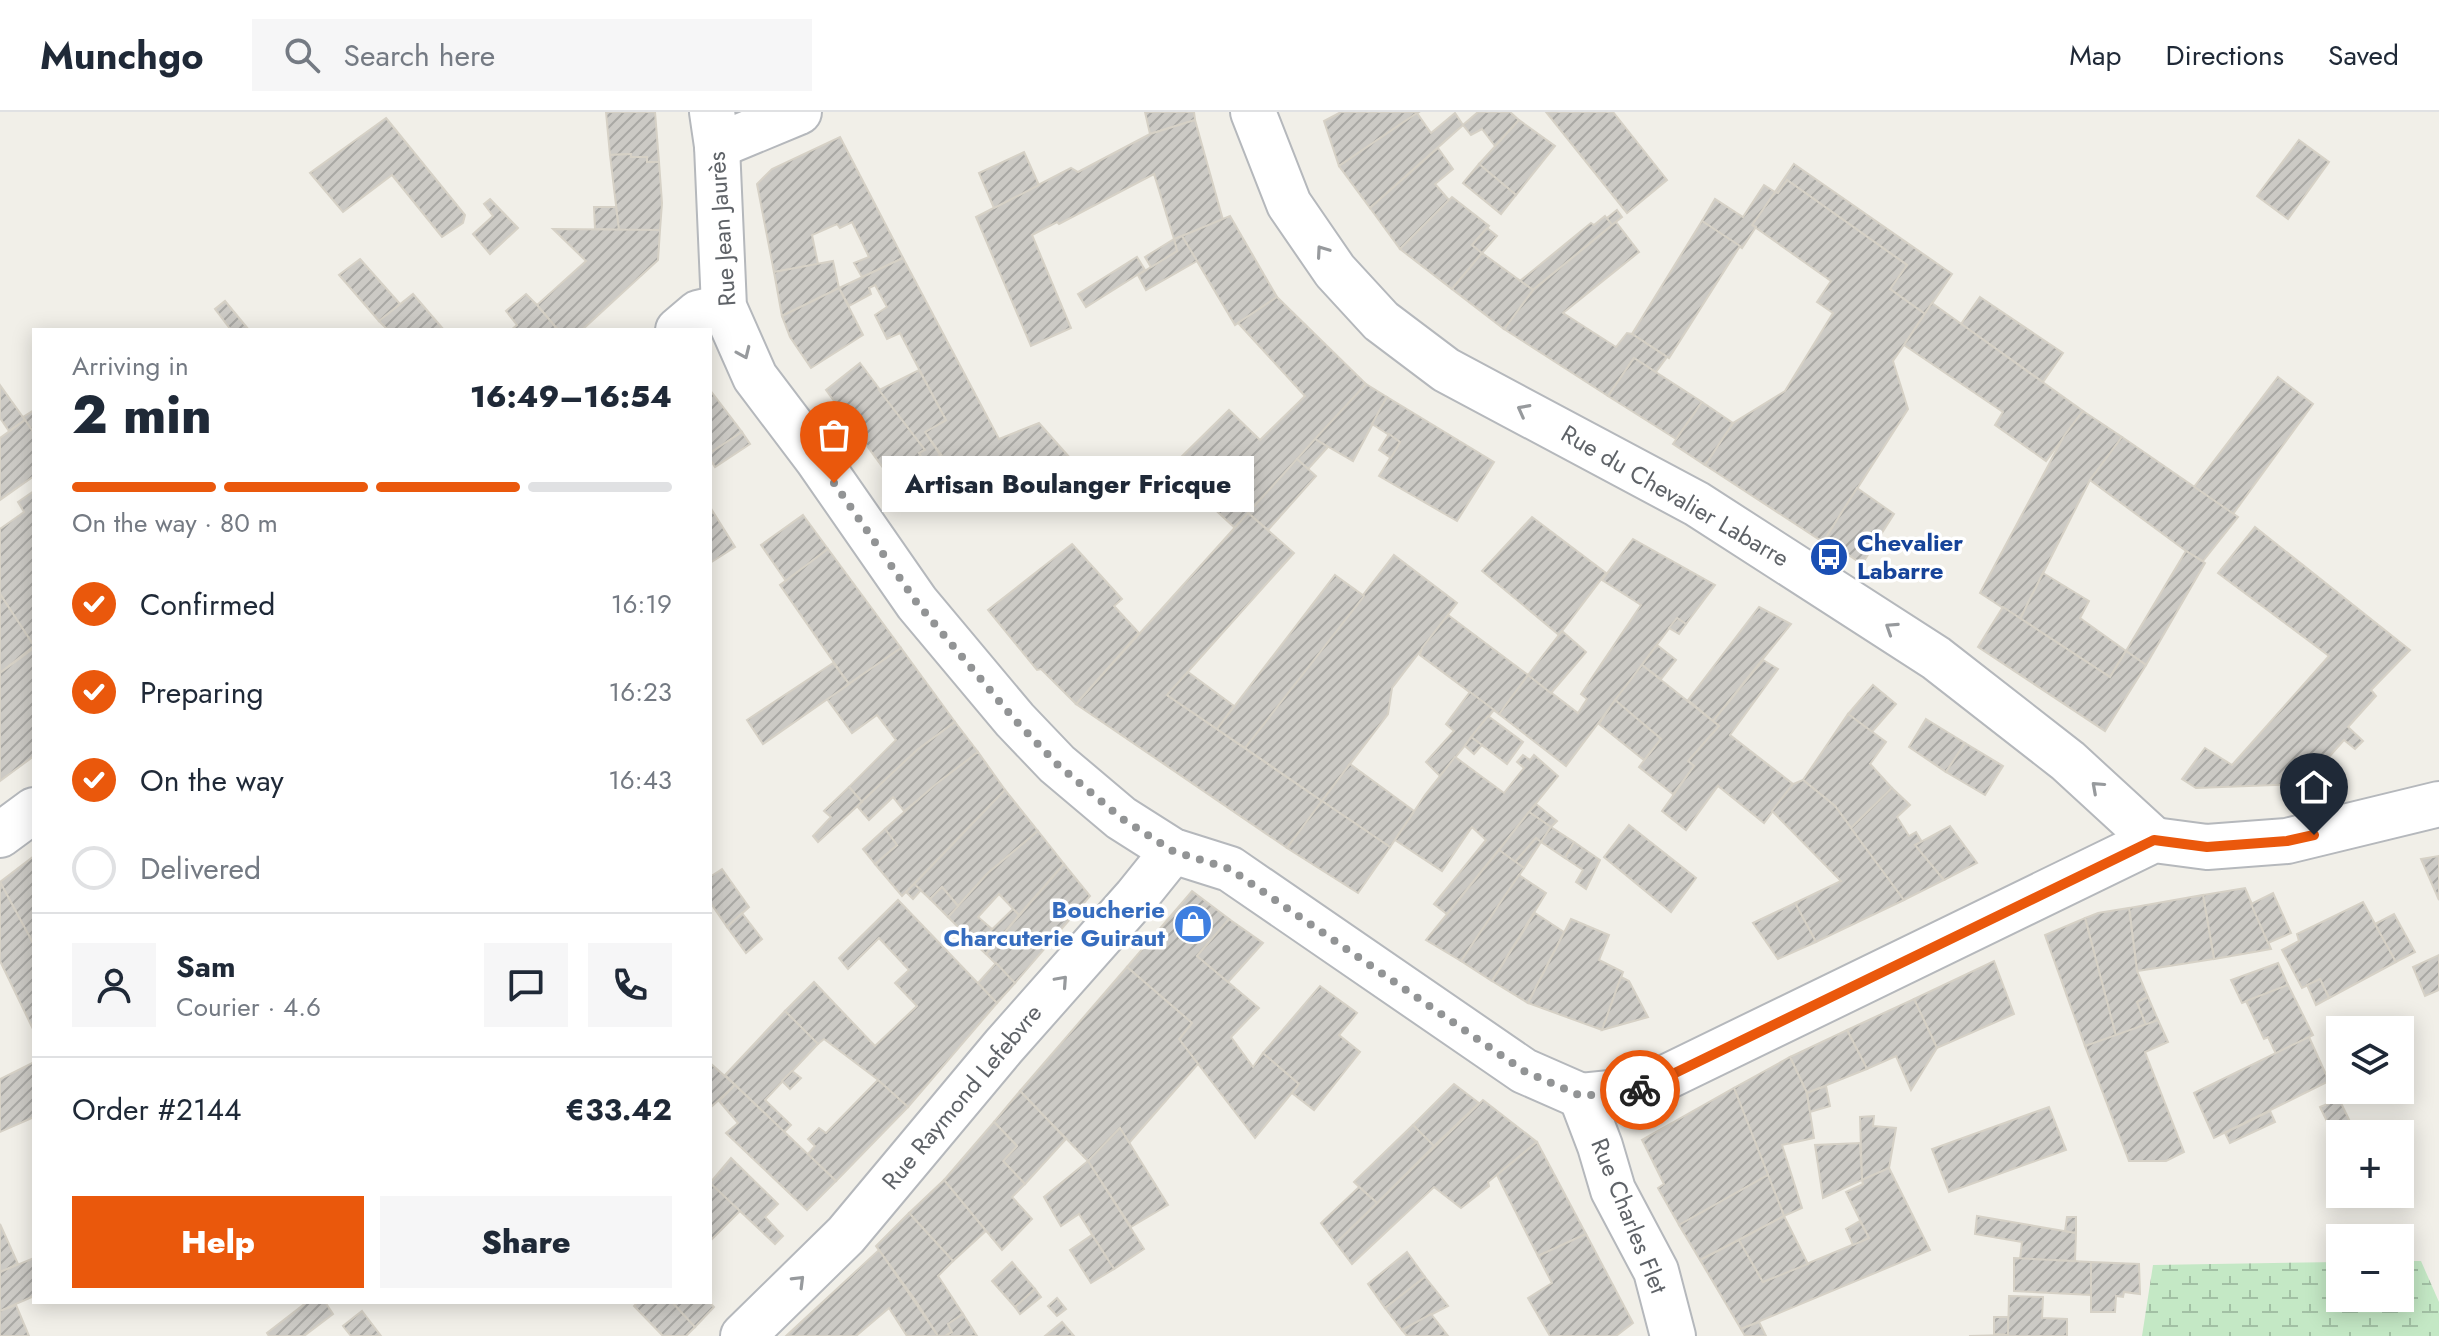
<!DOCTYPE html>
<html lang="en">
<head>
<meta charset="utf-8">
<style>
	:root { --surface:#fff; --page:#f6f6f7; --text:#1f2937; --muted:#747a83; --line:#e0e1e3; --accent:#ea580c }
	body { margin:0; font-family:Jost,sans-serif; background:var(--page); color:var(--text); height:100vh; display:flex; flex-direction:column; font-size:30px; white-space:nowrap }
	* { box-sizing:border-box; margin:0 }
	p { font-size:26px; color:var(--muted) }
	.icon { flex:none; width:44px; height:44px; fill:none; stroke:currentColor; stroke-width:2; stroke-linecap:round; stroke-linejoin:round }
	.map { position:relative; flex:1; overflow:hidden }
	.panel { position:absolute; left:32px; top:216px; width:680px; height:976px; display:flex; flex-direction:column; background:var(--surface); border-radius:0px; box-shadow:0 4px 20px #0003 }
	.panel>* { flex:none }
	.tools { position:absolute; left:2326px; top:904px; display:grid; gap:16px }
	.tools a { display:grid; place-items:center; width:88px; height:88px; border-radius:0px; background:var(--surface); box-shadow:0 4px 20px #0003; font-size:40px }
	.pin { position:absolute; display:grid; place-items:center; width:68px; height:68px; color:#fff; margin:-82px -34px; border-radius:50% 50% 50% 0; rotate:-45deg; box-shadow:0 0 8px #0007 }
	.pin .icon { rotate:45deg }
	.courier { position:absolute; display:grid; place-items:center; width:80px; height:80px; margin:-40px; border:6px solid #ea580c; border-radius:50%; background:#fff; color:#222; box-shadow:0 2px 10px #0007 }
	.bubble { position:absolute; height:56px; border-radius:0px; background:var(--surface); box-shadow:0 4px 20px #0003; font-size:26px; font-weight:800; line-height:56px; text-align:center }
	.head em { font-style:normal; font-weight:800 }
	.head div { display:flex; flex-direction:column-reverse }
	.head { display:flex; align-items:center; justify-content:space-between; height:136px; padding:0 40px }
	h1 { font-size:52px; font-weight:800; line-height:60px }
	.bar { display:grid; grid-template-columns:repeat(4,1fr); gap:12px 8px; align-content:center; height:96px; padding:0 40px }
	.bar i { height:10px; border-radius:6px; background:var(--line) }
	.bar .current { background:var(--accent) }
	.bar p { grid-column:span 4 }
	.line { display:flex; align-items:center; gap:20px; padding:0 40px; border-top:2px solid var(--line) }
	.line div { flex:1 }
	.round { display:grid; place-items:center; flex:none; width:84px; height:84px; border-radius:0px; background:var(--page) }
	ol { padding:0 40px; list-style:none }
	li { display:flex; align-items:center; gap:24px; height:88px }
	li p { margin-inline-start:auto }
	li .icon { padding:8px; border-radius:50%; background:var(--accent); color:#fff; stroke-width:4 }
	li:last-child { color:var(--muted) }
	li i { width:44px; height:44px; border:4px solid var(--line); border-radius:50% }
	.button { display:flex; gap:16px; margin-top:auto; padding:16px 40px }
	.button a { flex:1; height:92px; border-radius:0px; background:var(--accent); color:#fff; font-size:32px; font-weight:800; line-height:92px; text-align:center }
	.button a+a { background:var(--page); color:var(--text) }
	header { display:flex; align-items:center; gap:48px; box-sizing:border-box; height:112px; padding:0 40px; background:var(--surface); border-bottom:2px solid var(--line) }
	header strong { font-size:38px }
	nav { display:flex; gap:44px; margin-inline-start:auto; font-size:28px }
	.search { width:560px; height:72px; background:var(--page); display:flex; align-items:center; gap:20px; box-sizing:border-box; padding:0 28px; border-radius:0px; color:var(--muted); font-size:30px }
	.map>svg:first-child { display:block }
	.wetland { fill:url(#wetland-marsh) }
	.building { fill:url(#building-hatch); stroke:#d6d1c6; stroke-width:2 }
	.lines { fill:none; stroke-linecap:round; stroke-linejoin:round }
	.minor-casing { stroke:#b5b8bc; stroke-width:48 }
	.minor { stroke:#fff; stroke-width:44 }
	.oneway { stroke:#979a9d }
	.done { stroke:#929495; stroke-width:8; stroke-dasharray:0 14.4 }
	.route { stroke:#ea580c; stroke-width:10 }
	.labels { text-anchor:middle; stroke-width:7; stroke-linejoin:round; paint-order:stroke }
	.street-label { font-size:24px; fill:#5f6368; stroke:#fff }
	.transit-label { font-size:24px; font-weight:bold; fill:#164399; stroke:#fff; text-anchor:start }
	.shop-label { font-size:24px; font-weight:bold; fill:#366cbe; stroke:#fff; text-anchor:end }
</style>
</head>
<body>
<header>
<strong>Munchgo</strong>
<div class="search"><svg class="icon" aria-label="search" viewBox="0 0 24 24"><circle cx="10" cy="10" r="6"/><path d="M15 15l6 6"/></svg>Search here</div>
<nav><a>Map</a><a>Directions</a><a>Saved</a></nav>
</header>
<div class="map">
<svg width="2439" height="1224" viewBox="0 0 2439 1224">
	<defs>
		<pattern id="wetland-marsh" width="20" height="14" patternUnits="userSpaceOnUse" patternTransform="scale(2)"><rect width="20" height="14" fill="#c4e8c5"/><path d="M1 5h8M5 5V1M11 12h8M15 12V8" fill="none" stroke="#a2c0a4"/></pattern>
		<pattern id="building-hatch" width="6" height="6" patternUnits="userSpaceOnUse" patternTransform="scale(2)"><rect width="6" height="6" fill="#cccac5"/><path d="M-1 1l2-2M0 6l6-6M5 7l2-2" fill="none" stroke="#a9a8a4"/></pattern>
	</defs>
	<rect width="100%" height="100%" fill="#f1efe8"/>
	<polygon class="wetland" points="2400,1149 2421,1149 2439,1190 2439,1224 2142,1224 2153,1153 2340,1150 2340,1186 2400,1186"/>
	<g class="building">
		<polygon points="606,0 655,0 659,50 647,50 647,45 631,45 631,42 610,43"/>
		<polygon points="1145,0 1194,0 1195,8 1150,22"/>
		<polygon points="1341,0 1419,0 1339,54 1324,9"/>
		<polygon points="1478,0 1510,0 1519,8 1495,34 1482,17 1471,23 1463,13"/>
		<polygon points="1546,0 1613,0 1667,68 1627,101"/>
		<polygon points="1417,1 1431,21 1455,1 1463,13 1370,96 1339,54"/>
		<polygon points="386,6 465,103 463,111 442,125 392,63 343,100 310,61"/>
		<polygon points="1195,8 1223,108 1174,127 1154,62 1059,112 1057,110 1032,123 1071,216 1031,234 976,105 1071,56 1078,60 1150,22"/>
		<polygon points="1519,8 1555,34 1516,83 1479,52"/>
		<polygon points="840,25 903,146 862,165 854,151 869,145 852,110 840,116 837,112 812,123 818,152 774,160 757,72 772,57"/>
		<polygon points="2299,28 2329,50 2288,107 2257,84"/>
		<polygon points="1438,36 1453,57 1435,72 1449,88 1400,137 1370,96"/>
		<polygon points="1024,40 1039,73 994,96 979,61"/>
		<polygon points="631,42 631,45 647,45 647,50 659,50 662,91 660,118 619,118 610,43"/>
		<polygon points="1479,52 1516,83 1501,102 1463,71"/>
		<polygon points="1794,52 1952,162 1925,202 1890,177 1907,153 1787,68 1778,81 1775,80"/>
		<polygon points="1787,68 1907,153 1890,177 1925,202 1893,249 1908,297 1823,430 1705,353 1733,311 1785,279 1833,201 1817,190 1831,169 1752,113 1775,80 1778,81"/>
		<polygon points="1764,73 1775,80 1752,113 1756,115 1742,136 1702,109 1715,87 1743,105"/>
		<polygon points="1452,85 1489,114 1472,133 1482,141 1452,177 1400,137"/>
		<polygon points="490,87 518,116 490,142 473,122 493,104 484,92"/>
		<polygon points="594,95 616,95 619,118 595,117"/>
		<polygon points="1617,98 1622,105 1612,113 1607,106"/>
		<polygon points="1230,104 1277,185 1235,213 1182,124"/>
		<polygon points="1605,104 1612,113 1533,178 1520,169 1591,111 1594,113"/>
		<polygon points="1702,109 1740,134 1669,246 1632,222"/>
		<polygon points="1616,110 1639,140 1563,201 1616,235 1627,221 1632,222 1667,245 1656,260 1634,246 1608,284 1504,217 1533,178"/>
		<polygon points="1487,116 1497,124 1482,141 1472,133"/>
		<polygon points="553,117 660,118 658,148 582,218 558,218 537,193 586,149"/>
		<polygon points="1182,124 1197,149 1146,178 1138,163 1177,139 1174,127"/>
		<polygon points="1174,127 1177,139 1151,155 1145,145"/>
		<polygon points="1482,141 1533,178 1504,217 1452,177"/>
		<polygon points="1137,145 1145,158 1086,195 1078,182"/>
		<polygon points="903,146 999,327 1039,311 1078,355 1017,386 1009,373 983,386 967,353 953,359 925,320 946,308 900,221 887,227 875,203 887,195 875,173 869,176 871,182 849,194 839,176"/>
		<polygon points="360,147 400,192 379,209 339,163"/>
		<polygon points="833,149 839,176 782,204 774,160"/>
		<polygon points="839,176 863,223 811,256 790,225 782,204"/>
		<polygon points="413,182 444,218 388,218 379,209"/>
		<polygon points="526,182 537,193 558,218 511,218 517,213 506,199"/>
		<polygon points="1277,185 1366,272 1235,416 1170,356 1229,298 1260,328 1305,284 1238,211"/>
		<polygon points="1980,185 2063,241 2043,270 1961,212"/>
		<polygon points="225,189 249,218 231,218 215,197"/>
		<polygon points="1932,191 2083,299 2046,349 1995,313 2003,300 1904,233"/>
		<polygon points="1634,246 1702,290 1676,327 1608,284"/>
		<polygon points="860,251 925,338 919,341 936,366 906,387 826,278"/>
		<polygon points="919,258 946,308 925,320 940,343 927,352 919,341 925,338 879,278"/>
		<polygon points="2278,265 2313,292 2233,402 2194,375"/>
		<polygon points="1366,272 1387,285 1353,349 1315,327"/>
		<polygon points="0,273 25,308 9,319 0,306"/>
		<polygon points="710,278 742,320 710,341"/>
		<polygon points="1387,285 1494,350 1457,409 1379,364 1400,330 1372,312"/>
		<polygon points="1702,290 1733,311 1705,353 1673,332"/>
		<polygon points="34,298 34,321 23,305"/>
		<polygon points="2083,299 2122,325 2090,368 2020,507 1980,481 2064,324"/>
		<polygon points="25,308 34,321 34,364 0,388 0,326"/>
		<polygon points="742,320 750,332 715,355 710,347 710,341"/>
		<polygon points="1389,322 1400,330 1391,346 1379,338"/>
		<polygon points="2122,325 2238,405 2203,449 2186,439 2090,368"/>
		<polygon points="1315,327 1328,335 1308,357 1297,347"/>
		<polygon points="1297,347 1316,364 1268,418 1248,401"/>
		<polygon points="1167,354 1185,370 1170,385 1159,374 1144,387 1137,378"/>
		<polygon points="1857,376 1894,402 1862,452 1825,427"/>
		<polygon points="34,379 34,534 0,482 0,417 24,400 18,390"/>
		<polygon points="710,395 735,435 710,451"/>
		<polygon points="1248,401 1294,441 1167,583 1322,689 1287,736 1076,592"/>
		<polygon points="803,403 828,437 786,469 761,433"/>
		<polygon points="1532,405 1606,461 1559,523 1482,459"/>
		<polygon points="2255,415 2410,538 2371,578 2376,584 2348,615 2363,629 2355,637 2344,628 2305,672 2196,676 2182,667 2205,636 2232,653 2329,544 2218,461"/>
		<polygon points="1633,427 1715,473 1686,512 1677,506 1566,654 1499,602 1528,563 1578,601 1587,587 1581,582 1641,493 1602,468"/>
		<polygon points="1072,432 1122,487 1114,494 1139,521 1076,592 1041,557 1037,558 988,498"/>
		<polygon points="828,437 901,536 849,572 780,473"/>
		<polygon points="2186,439 2205,451 2146,553 2126,539"/>
		<polygon points="1394,443 1457,491 1392,576 1388,602 1322,689 1245,636"/>
		<polygon points="2043,461 2089,489 2080,506 2126,539 2110,565 2020,507"/>
		<polygon points="1335,463 1364,484 1245,636 1217,617"/>
		<polygon points="0,482 34,534 0,561"/>
		<polygon points="1759,495 1791,512 1713,609 1688,588"/>
		<polygon points="2003,495 2110,565 2126,539 2146,553 2105,619 1978,535"/>
		<polygon points="1448,503 1528,563 1499,602 1420,543 1422,536"/>
		<polygon points="1677,506 1686,512 1679,522 1669,516"/>
		<polygon points="1562,519 1586,540 1551,581 1528,563"/>
		<polygon points="1657,533 1676,548 1661,567 1642,553"/>
		<polygon points="34,536 34,644 0,669 0,561"/>
		<polygon points="901,536 955,610 917,638 862,690 849,675 896,628 877,603 852,621 827,587"/>
		<polygon points="1763,548 1778,557 1730,623 1793,672 1764,711 1718,674 1686,718 1662,699 1694,654 1688,649 1719,614 1713,609"/>
		<polygon points="833,551 849,572 763,632 747,608"/>
		<polygon points="1642,553 1719,614 1688,649 1694,654 1673,682 1639,655 1661,627 1615,588"/>
		<polygon points="1188,560 1234,594 1217,617 1167,583"/>
		<polygon points="1873,573 1896,592 1872,620 1848,602"/>
		<polygon points="1470,580 1494,598 1440,664 1426,650 1454,619 1446,612"/>
		<polygon points="1615,588 1661,627 1644,648 1599,612"/>
		<polygon points="1848,602 1886,630 1870,652 1892,676 1851,716 1835,694 1803,668"/>
		<polygon points="1488,604 1523,630 1507,652 1471,625"/>
		<polygon points="1926,607 1965,631 1946,660 1909,635"/>
		<polygon points="955,610 978,640 904,699 893,685 869,708 857,694 917,638"/>
		<polygon points="1471,625 1482,633 1474,642 1465,634"/>
		<polygon points="1965,631 2003,654 1985,683 1946,660"/>
		<polygon points="978,640 1005,678 902,784 875,752 897,733 885,717 936,672"/>
		<polygon points="1523,643 1530,648 1534,643 1558,664 1447,802 1434,792 1486,728 1472,715 1442,759 1395,728 1425,683 1455,645 1504,681 1524,656 1517,650"/>
		<polygon points="1350,652 1414,699 1390,735 1322,689"/>
		<polygon points="1803,668 1835,694 1904,788 1816,830 1795,791 1841,769 1772,699 1793,672"/>
		<polygon points="849,675 862,690 818,730 813,724 831,705 824,699"/>
		<polygon points="1892,676 1910,693 1897,705 1909,724 1916,720 1922,730 1915,733 1944,768 1904,788 1851,716"/>
		<polygon points="1005,678 1038,719 988,761 958,794 942,775 930,787 914,772"/>
		<polygon points="1322,689 1390,735 1358,781 1287,736"/>
		<polygon points="1536,692 1557,709 1551,715 1529,700"/>
		<polygon points="1529,700 1551,715 1541,730 1536,726 1515,750 1499,738"/>
		<polygon points="1629,713 1696,766 1671,800 1604,745"/>
		<polygon points="1950,714 1977,751 1944,768 1915,733"/>
		<polygon points="1551,715 1574,730 1565,746 1541,730"/>
		<polygon points="885,717 897,733 875,752 863,737"/>
		<polygon points="1038,719 1064,752 1019,803 999,782 978,805 992,817 976,833 948,805 988,761"/>
		<polygon points="1536,726 1541,730 1524,756 1515,750"/>
		<polygon points="1574,730 1600,748 1586,777 1576,770 1583,758 1565,746"/>
		<polygon points="1499,738 1524,756 1461,849 1426,828"/>
		<polygon points="34,744 34,833 0,770"/>
		<polygon points="2439,744 2439,788 2421,747"/>
		<polygon points="1064,752 1090,784 1015,871 986,842"/>
		<polygon points="722,757 749,795 727,815 710,790 710,765"/>
		<polygon points="1519,763 1546,781 1492,869 1461,849"/>
		<polygon points="0,770 34,833 33,917 0,849"/>
		<polygon points="914,772 921,778 913,787 906,780"/>
		<polygon points="942,775 958,794 948,805 930,787"/>
		<polygon points="2245,776 2271,837 2214,847 2203,783"/>
		<polygon points="1192,779 1229,807 1197,844 1259,896 1231,925 1253,955 1263,941 1299,972 1255,1026 1179,927 1192,911 1127,855"/>
		<polygon points="2273,781 2291,821 2268,831 2251,792"/>
		<polygon points="2203,783 2214,847 2137,859 2129,796"/>
		<polygon points="898,788 997,891 908,995 877,967 824,927 818,932 785,899 814,870 875,934 917,894 895,871 909,858 879,826 848,857 839,846"/>
		<polygon points="2363,790 2396,850 2329,886 2320,867 2302,876 2282,838 2299,829 2297,822"/>
		<polygon points="1795,791 1816,830 1778,847 1753,811"/>
		<polygon points="2129,796 2137,859 2148,885 2137,890 2146,913 2116,924 2085,806 2098,801"/>
		<polygon points="1013,797 1019,803 986,842 976,833"/>
		<polygon points="742,801 762,827 746,841 727,815"/>
		<polygon points="1535,801 1564,820 1528,891 1492,869"/>
		<polygon points="2394,802 2415,840 2396,850 2375,812"/>
		<polygon points="2085,806 2116,924 2085,934 2045,823"/>
		<polygon points="1229,807 1263,831 1228,870 1197,844"/>
		<polygon points="1571,807 1609,823 1599,848 1623,860 1602,918 1528,891"/>
		<polygon points="2439,843 2439,878 2425,884 2413,855"/>
		<polygon points="1994,849 2014,902 1937,936 1914,887"/>
		<polygon points="996,851 1015,871 997,891 978,871"/>
		<polygon points="2278,851 2288,873 2242,891 2231,868"/>
		<polygon points="1127,855 1192,911 1179,927 1198,952 1129,1031 1120,1016 1088,1049 1020,979"/>
		<polygon points="1621,865 1629,869 1648,905 1602,918"/>
		<polygon points="2320,867 2329,886 2316,893 2307,873"/>
		<polygon points="2288,873 2313,923 2276,942 2268,925 2264,927 2246,889"/>
		<polygon points="1320,874 1357,901 1339,923 1360,940 1314,998 1292,981 1299,972 1263,941"/>
		<polygon points="2148,885 2158,908 2146,913 2137,890"/>
		<polygon points="1914,887 1937,936 1911,978 1896,944 1867,957 1847,918"/>
		<polygon points="785,899 818,932 765,988 791,1013 784,1020 725,963"/>
		<polygon points="2158,908 2168,930 2145,940 2184,1040 2166,1049 2129,1049 2085,934"/>
		<polygon points="1847,918 1867,957 1807,981 1790,945"/>
		<polygon points="2309,925 2329,969 2214,1026 2194,981"/>
		<polygon points="1790,945 1807,981 1814,1026 1782,1033 1802,1096 1784,1104 1734,976"/>
		<polygon points="34,950 34,1005 0,1020 0,967"/>
		<polygon points="710,951 735,973 710,996"/>
		<polygon points="792,959 801,966 790,977 782,969"/>
		<polygon points="878,968 908,995 836,1069 808,1042 815,1034 808,1027 819,1016 826,1021"/>
		<polygon points="1454,972 1479,991 1434,1034 1413,1013"/>
		<polygon points="735,973 836,1069 807,1098 726,1021 738,1011 719,989"/>
		<polygon points="1826,974 1830,994 1810,1000 1807,981"/>
		<polygon points="1734,976 1768,1063 1679,1113 1658,1076 1664,1072 1642,1028"/>
		<polygon points="1020,979 1066,1027 1025,1072 1003,1049 1017,1034 994,1010"/>
		<polygon points="2339,987 2356,1022 2340,1022 2340,1036 2320,995"/>
		<polygon points="1483,988 1537,1030 1488,1070 1489,1074 1461,1096 1434,1075 1352,1152 1336,1131"/>
		<polygon points="2049,995 2066,1038 1949,1080 1932,1037"/>
		<polygon points="2270,999 2275,1010 2230,1031 2225,1021"/>
		<polygon points="1874,1004 1873,1014 1896,1016 1889,1056 1862,1068 1860,1005"/>
		<polygon points="994,1010 1017,1034 1003,1049 1025,1072 1012,1085 1032,1107 1002,1138 944,1068"/>
		<polygon points="1413,1013 1434,1034 1377,1091 1354,1070"/>
		<polygon points="1120,1016 1168,1093 1131,1115 1088,1049"/>
		<polygon points="1537,1030 1586,1122 1538,1144 1497,1063"/>
		<polygon points="1860,1031 1862,1068 1823,1086 1815,1033"/>
		<polygon points="731,1046 778,1092 765,1105 783,1124 775,1132 710,1071"/>
		<polygon points="1088,1049 1144,1137 1114,1157 1079,1102 1061,1114 1044,1085"/>
		<polygon points="1889,1056 1930,1138 1741,1217 1700,1148 1739,1128 1763,1170 1869,1126 1846,1080 1863,1072 1862,1068"/>
		<polygon points="1768,1063 1784,1104 1700,1148 1679,1113"/>
		<polygon points="944,1068 986,1119 953,1149 909,1101"/>
		<polygon points="710,1071 740,1099 710,1129"/>
		<polygon points="1359,1075 1377,1091 1336,1131 1321,1111"/>
		<polygon points="909,1101 953,1149 938,1164 963,1202 948,1212 952,1220 945,1224 938,1224 916,1189 876,1134"/>
		<polygon points="1784,1104 1808,1152 1763,1170 1739,1128"/>
		<polygon points="1977,1104 2076,1121 2075,1149 2020,1147 2022,1130 1975,1122"/>
		<polygon points="2067,1105 2076,1105 2076,1121 2065,1119"/>
		<polygon points="1860,1109 1869,1126 1853,1133 1846,1117"/>
		<polygon points="0,1112 18,1152 0,1160"/>
		<polygon points="1586,1122 1633,1211 1616,1224 1550,1224 1528,1186 1552,1171 1538,1144"/>
		<polygon points="1092,1123 1114,1157 1091,1171 1070,1138"/>
		<polygon points="879,1138 938,1224 907,1224 889,1196 856,1224 786,1224"/>
		<polygon points="1407,1140 1425,1165 1385,1196 1368,1172"/>
		<polygon points="34,1146 34,1184 0,1199 0,1160"/>
		<polygon points="2014,1146 2091,1150 2091,1183 2014,1179"/>
		<polygon points="1012,1150 1035,1177 1015,1195 992,1169"/>
		<polygon points="2091,1150 2139,1152 2140,1182 2124,1180 2123,1185 2116,1184 2115,1200 2091,1200"/>
		<polygon points="1425,1165 1448,1194 1402,1218 1385,1196"/>
		<polygon points="1035,1177 1041,1185 1020,1202 1015,1195"/>
		<polygon points="2009,1184 2043,1185 2042,1206 2067,1207 2067,1224 1969,1224 2008,1223"/>
		<polygon points="1057,1186 1066,1197 1057,1204 1048,1194"/>
		<polygon points="307,1190 325,1190 333,1202 304,1224 269,1224 267,1221"/>
		<polygon points="638,1190 672,1190 695,1215 686,1224 663,1224 634,1194"/>
		<polygon points="672,1190 709,1190 714,1195 695,1215"/>
		<polygon points="16,1193 29,1224 0,1224 0,1199"/>
		<polygon points="362,1199 381,1224 351,1224 343,1214"/>
		<polygon points="963,1202 977,1224 945,1224 952,1220 948,1212"/>
		<polygon points="1431,1202 1448,1224 1407,1224 1402,1218"/>
		<polygon points="1994,1205 2008,1205 2008,1223 1994,1222"/>
		<polygon points="1062,1210 1074,1224 1045,1224"/>
		<polygon points="1759,1210 1766,1224 1745,1224 1741,1217"/>
	</g>
	<g class="lines">
		<g class="minor-casing">
			<g id="minor">
				<polyline points="712,0 717,34 724,195 755,265 817,347 917,491 1015,608 1057,652 1121,706 1173,739 1230,757 1524,959 1581,984"/>
				<polyline points="1253,0 1289,92 1335,159 1381,209 1446,258 1697,392 1936,546 2068,649 2154,728"/>
				<polyline points="717,34 799,0"/>
				<polyline points="678,218 698,201 724,195"/>
				<polyline points="0,723 34,698"/>
				<polyline points="1581,984 1640,978 2154,728 2207,735 2287,729 2439,692"/>
				<polyline points="1581,984 1600,1034 1613,1078 1656,1159 1673,1224"/>
				<polyline points="743,1224 846,1123 1004,934 1136,785 1173,739"/>
			</g>
		</g>
		<use href="#minor" class="minor"/>
	</g>
	<defs><path id="oneway-chevron" d="M-2-3.5L2.5 0L-2 3.5" fill="none" stroke-width="1.6" stroke-linecap="round" stroke-linejoin="round" transform="scale(2)"/></defs>
	<g class="oneway">
		<use href="#oneway-chevron" transform="translate(1322 139) rotate(-125)"/>
		<use href="#oneway-chevron" transform="translate(744 241) rotate(66)"/>
		<use href="#oneway-chevron" transform="translate(1523 298) rotate(-152)"/>
		<use href="#oneway-chevron" transform="translate(1891 516) rotate(-147)"/>
		<use href="#oneway-chevron" transform="translate(2097 675) rotate(-138)"/>
		<use href="#oneway-chevron" transform="translate(1062 869) rotate(-48)"/>
		<use href="#oneway-chevron" transform="translate(799 1169) rotate(-45)"/>
	</g>
	<g class="lines">
		<polyline class="done" points="834,371 917,491 1015,608 1057,652 1121,706 1173,739 1230,757 1524,959 1581,984 1640,978"/>
		<polyline class="route" points="1640,978 2154,728 2207,735 2287,729 2314,723"/>
	</g>
	<defs>
		<g id="bus-disc" transform="scale(2)"><circle r="9.5" fill="#1a4fb4" stroke="#fff"/><path d="M-5-6H5V4H4V6H2V4H-2V6H-4V4H-5ZM-3.5-4V0h7V-4ZM-3.5 1.2v1.5H-2V1.2ZM2 1.2v1.5H3.5V1.2Z" fill="#fff"/></g>
		<g id="shop-disc" transform="scale(2)"><circle r="9.5" fill="#3f7fe0" stroke="#fff"/><path d="M-5-2.5h2.3a2.7 3.5 0 0 1 5.4 0H5L5.5 6h-11ZM-1.5-2.5h3a1.5 2.3 0 0 0-3 0Z" fill="#fff"/></g>
	</defs>
	<g fill-rule="evenodd">
		<use href="#bus-disc" x="1829" y="445"/>
		<use href="#shop-disc" x="1193" y="812"/>
	</g>
	<g class="labels">
		<g class="street-label">
			<text transform="translate(722 117) rotate(-94)" y="8">Rue Jean Jaurès</text>
			<text transform="translate(1675 384) rotate(30)" y="8">Rue du Chevalier Labarre</text>
			<text transform="translate(962 985) rotate(-50)" y="8">Rue Raymond Lefebvre</text>
			<text transform="translate(1629 1104) rotate(68)" y="8">Rue Charles Flet</text>
		</g>
		<g class="transit-label">
			<text x="1857" y="439">Chevalier<tspan x="1857" dy="28">Labarre</tspan></text>
		</g>
		<g class="shop-label">
			<text x="1165" y="806">Boucherie<tspan x="1165" dy="28">Charcuterie Guiraut</tspan></text>
		</g>
	</g>
</svg>
<div class="tools">
<a><svg class="icon" aria-label="layers" viewBox="0 0 24 24"><path d="M12 4l9 5-9 5-9-5zM3 14l9 5 9-5"/></svg></a>
<a>+</a>
<a>−</a>
</div>
<div class="pin" style="left:834px;top:371px;background:#ea580c"><svg class="icon" aria-label="bag" viewBox="0 0 24 24"><path d="M5 8h14l-1 12H6zM9 8a3 3 0 0 1 6 0"/></svg></div>
<div class="pin" style="left:2314px;top:723px;background:#1f2937"><svg class="icon" aria-label="home" viewBox="0 0 24 24"><path d="M3 11l9-7 9 7M6 9v11h12V9"/></svg></div>
<div class="courier" style="left:1640px;top:978px"><svg class="icon" aria-label="bike" viewBox="0 0 24 24"><circle cx="6" cy="16" r="4"/><circle cx="18" cy="16" r="4"/><path d="M6 16l4-8h5l3 8M10 8l3 8H6M13 5h3"/></svg></div>
<div class="bubble" style="left:882px;top:344px;width:372px">Artisan Boulanger Fricque</div>
<section class="panel">
<div class="head"><div><h1>2 min</h1><p>Arriving in</p></div><em>16:49–16:54</em></div>
<div class="bar"><i class="current"></i><i class="current"></i><i class="current"></i><i></i><p>On the way · 80 m</p></div>
<ol>
<li><svg class="icon" aria-label="check" viewBox="0 0 24 24"><path d="M5 12l5 5 9-10"/></svg>Confirmed<p>16:19</p></li>
<li><svg class="icon" aria-label="check" viewBox="0 0 24 24"><path d="M5 12l5 5 9-10"/></svg>Preparing<p>16:23</p></li>
<li><svg class="icon" aria-label="check" viewBox="0 0 24 24"><path d="M5 12l5 5 9-10"/></svg>On the way<p>16:43</p></li>
<li><i></i>Delivered</li>
</ol>
<div class="line" style="height:144px"><a class="round"><svg class="icon" aria-label="person" viewBox="0 0 24 24"><circle cx="12" cy="8" r="4"/><path d="M4 21q1-7 8-7t8 7"/></svg></a><div><b>Sam</b><p>Courier · 4.6</p></div><a class="round"><svg class="icon" aria-label="chat" viewBox="0 0 24 24"><path d="M4 5h16v11H9l-5 4z"/></svg></a><a class="round"><svg class="icon" aria-label="phone" viewBox="0 0 24 24"><path d="M5 4h4l2 5-3 2q2 4 5 5l2-3 5 2v4C11 20 4 13 5 4z"/></svg></a></div>
<div class="line" style="height:104px"><div>Order #2144</div><b>€33.42</b></div>
<div class="button"><a>Help</a><a>Share</a></div>
</section>
</div>
</body>
</html>
